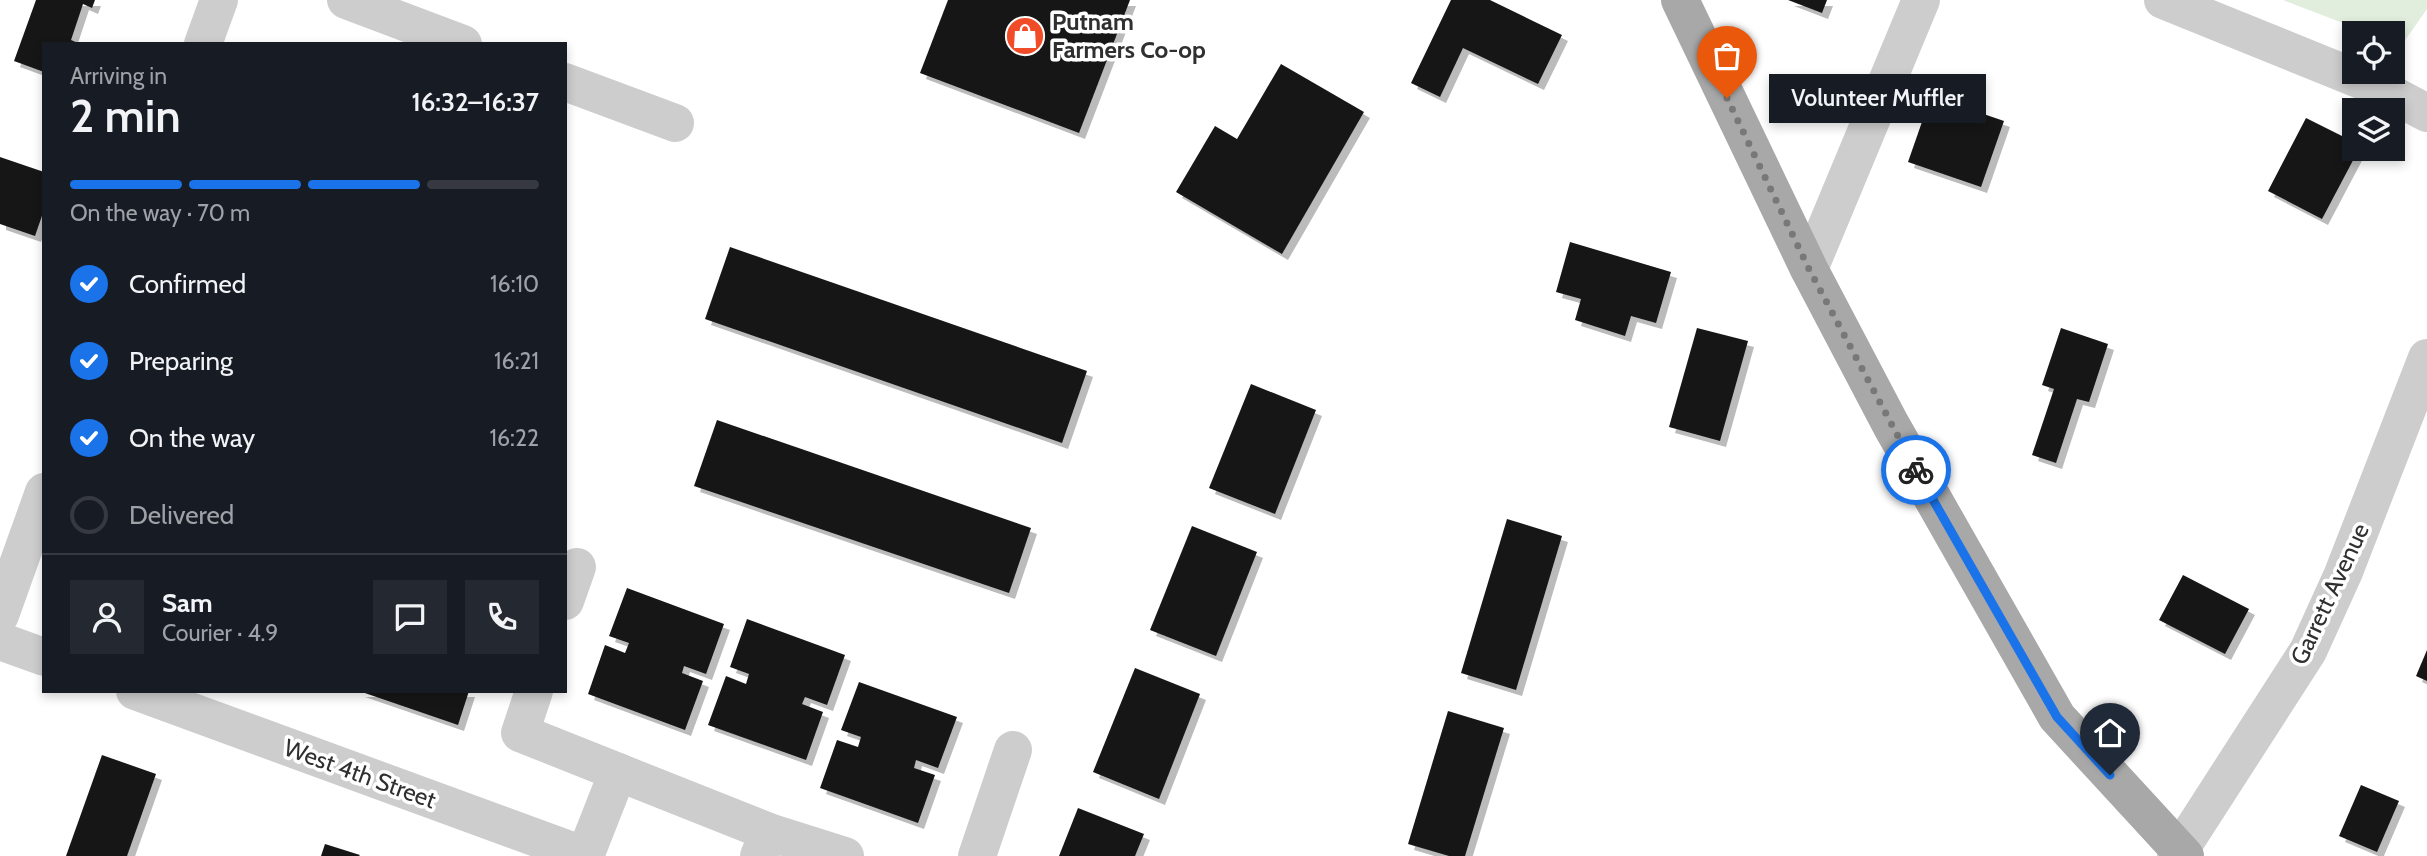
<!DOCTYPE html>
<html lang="en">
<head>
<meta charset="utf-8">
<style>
	:root { --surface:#171b24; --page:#242831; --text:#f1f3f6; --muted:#9ea1a6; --line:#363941; --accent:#1a73e8 }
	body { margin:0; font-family:Cabin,sans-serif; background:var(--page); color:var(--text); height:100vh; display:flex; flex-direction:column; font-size:26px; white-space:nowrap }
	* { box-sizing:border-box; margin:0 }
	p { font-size:23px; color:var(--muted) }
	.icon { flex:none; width:38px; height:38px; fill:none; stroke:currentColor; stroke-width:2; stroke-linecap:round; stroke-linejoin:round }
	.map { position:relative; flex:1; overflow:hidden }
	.panel { position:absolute; left:42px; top:42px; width:525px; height:651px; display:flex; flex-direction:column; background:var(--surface); border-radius:0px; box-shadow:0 4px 10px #0003 }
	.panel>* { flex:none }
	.controls { position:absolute; left:2342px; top:21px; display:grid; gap:14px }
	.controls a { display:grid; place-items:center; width:63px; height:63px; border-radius:0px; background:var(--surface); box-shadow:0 4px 10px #0003; font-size:35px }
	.pin { position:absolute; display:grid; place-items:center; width:60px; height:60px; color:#fff; margin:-72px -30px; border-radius:50% 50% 50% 0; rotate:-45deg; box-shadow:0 0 7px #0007 }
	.pin .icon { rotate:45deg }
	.courier { position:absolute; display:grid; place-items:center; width:70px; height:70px; margin:-35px; border:5px solid #1a73e8; border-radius:50%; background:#fff; color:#222; box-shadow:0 2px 9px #0007 }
	.bubble { position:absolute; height:49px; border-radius:0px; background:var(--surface); box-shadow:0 4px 10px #0003; font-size:23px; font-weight:600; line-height:49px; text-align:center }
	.head em { font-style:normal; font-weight:600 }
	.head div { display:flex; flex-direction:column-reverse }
	.head { display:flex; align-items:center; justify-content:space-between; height:119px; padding:0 28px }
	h1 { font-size:46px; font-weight:600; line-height:52px }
	.bar { display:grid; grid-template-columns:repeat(4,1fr); gap:10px 7px; align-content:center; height:84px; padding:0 28px }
	.bar i { height:9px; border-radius:5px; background:var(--line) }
	.bar .current { background:var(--accent) }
	.bar p { grid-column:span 4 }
	.line { display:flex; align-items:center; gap:18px; padding:0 28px; border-top:2px solid var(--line) }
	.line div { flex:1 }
	.round { display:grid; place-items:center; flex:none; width:74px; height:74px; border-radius:0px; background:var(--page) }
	ol { padding:0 28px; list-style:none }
	li { display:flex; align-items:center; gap:21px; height:77px }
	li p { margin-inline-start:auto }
	li .icon { padding:7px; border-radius:50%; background:var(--accent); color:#fff; stroke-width:4 }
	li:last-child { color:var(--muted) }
	li i { width:38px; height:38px; border:4px solid var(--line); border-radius:50% }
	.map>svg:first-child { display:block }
	.green { fill:#e2eedd }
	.building { fill:#171717; filter:url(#shadow) }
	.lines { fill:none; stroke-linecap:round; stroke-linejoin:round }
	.minor { stroke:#cdcdcd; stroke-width:38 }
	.major { stroke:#a8a8a8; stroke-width:38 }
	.done { stroke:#787878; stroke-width:7; stroke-dasharray:0 12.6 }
	.route { stroke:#1a73e8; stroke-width:9 }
	.labels { text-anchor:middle; stroke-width:7; stroke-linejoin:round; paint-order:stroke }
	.poi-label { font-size:24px; font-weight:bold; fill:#303030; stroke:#fff; text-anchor:start }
	.street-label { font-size:24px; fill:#303030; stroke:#fff }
</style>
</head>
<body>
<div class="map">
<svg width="2427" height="856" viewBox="0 0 2427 856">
	<defs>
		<filter id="shadow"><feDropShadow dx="6" dy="6" stdDeviation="0" flood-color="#0004"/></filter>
	</defs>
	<rect width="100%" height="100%" fill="#fff"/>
	<polygon class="green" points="2283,0 2427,0 2427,9 2401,46 2392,42 2392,33 2369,33"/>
	<g class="building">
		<polygon points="36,0 95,0 92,8 83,4 71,40 80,44 44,44 44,72 14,61"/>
		<polygon points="948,0 1130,0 1079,133 920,73"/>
		<polygon points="1451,0 1490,0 1562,35 1538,84 1463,48 1440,97 1411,83"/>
		<polygon points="1788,0 1827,0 1822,13"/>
		<polygon points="1281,64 1364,112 1282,254 1176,192 1215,126 1237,139"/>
		<polygon points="1931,96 2004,121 1981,187 1908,162"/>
		<polygon points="2306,118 2354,142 2354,149 2359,149 2322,219 2268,191"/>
		<polygon points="0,157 44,172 44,210 35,236 0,224"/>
		<polygon points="1570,242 1671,272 1656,323 1631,316 1625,336 1575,320 1581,299 1556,292"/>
		<polygon points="730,247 1087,371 1062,443 705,319"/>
		<polygon points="1697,328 1748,341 1720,441 1669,427"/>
		<polygon points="2061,328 2108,344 2089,402 2077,399 2056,463 2032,455 2054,389 2042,385"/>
		<polygon points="1251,384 1316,410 1275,514 1209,488"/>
		<polygon points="717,420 1031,528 1009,593 694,486"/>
		<polygon points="1507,519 1562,536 1516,690 1461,673"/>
		<polygon points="1192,526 1257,552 1216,656 1150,630"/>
		<polygon points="2183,575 2249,609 2225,654 2159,620"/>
		<polygon points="627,588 724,624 706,674 684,666 682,673 703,681 685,730 588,694 605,645 625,653 629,643 609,636"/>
		<polygon points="747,619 845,655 827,705 805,697 802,704 823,712 806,760 708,725 726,676 746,684 749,674 730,667"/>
		<polygon points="2427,650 2427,681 2416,676"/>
		<polygon points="1135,668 1200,694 1159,799 1093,772"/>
		<polygon points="859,682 957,717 938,768 916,760 914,768 935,775 918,823 820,788 837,740 858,747 861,737 841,730"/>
		<polygon points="359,691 469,691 458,725"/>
		<polygon points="1448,711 1504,728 1465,856 1449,856 1408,844"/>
		<polygon points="102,755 156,774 127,856 66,856"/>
		<polygon points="2361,785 2399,801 2377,852 2339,836"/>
		<polygon points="1078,808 1144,834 1135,856 1059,856"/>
		<polygon points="325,844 360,855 359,856 321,856"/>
	</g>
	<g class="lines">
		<g class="minor">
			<polyline points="346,0 463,44"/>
			<polyline points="2163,0 2378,87 2427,113"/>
			<polyline points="203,44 219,0"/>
			<polyline points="565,82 675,123"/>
			<polyline points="1809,269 1921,0"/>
			<polyline points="565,601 577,567"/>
			<polyline points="0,615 44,492"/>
			<polyline points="0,641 44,657"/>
			<polyline points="135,691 586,856"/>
			<polyline points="534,691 520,733 618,772"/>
			<polyline points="769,832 845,856"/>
			<polyline points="585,856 618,772 769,832 759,856"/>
			<polyline points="977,856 1013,750"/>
			<polyline points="2176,856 2308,651 2343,574 2427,358"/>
		</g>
		<polyline class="major" points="1680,0 1809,269 1891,425 2057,717 2185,856"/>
	</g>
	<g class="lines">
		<polyline class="done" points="1727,98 1809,269 1916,470"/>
		<polyline class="route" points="1916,470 2057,717 2110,775"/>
	</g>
	<defs>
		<g id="shop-disc" transform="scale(2.0125)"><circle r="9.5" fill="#f14c28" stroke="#fff"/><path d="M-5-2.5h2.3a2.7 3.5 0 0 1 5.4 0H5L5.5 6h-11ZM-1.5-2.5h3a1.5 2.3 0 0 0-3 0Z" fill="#fff"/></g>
	</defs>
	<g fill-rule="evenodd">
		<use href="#shop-disc" x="1025" y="36"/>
	</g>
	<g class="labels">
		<g class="poi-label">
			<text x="1052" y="30">Putnam<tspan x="1052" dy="28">Farmers Co-op</tspan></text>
		</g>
		<g class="street-label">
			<text transform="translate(2330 594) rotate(-65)" y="8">Garrett Avenue</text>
			<text transform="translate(360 774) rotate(20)" y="8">West 4th Street</text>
		</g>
	</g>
</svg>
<div class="controls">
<a><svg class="icon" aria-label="locate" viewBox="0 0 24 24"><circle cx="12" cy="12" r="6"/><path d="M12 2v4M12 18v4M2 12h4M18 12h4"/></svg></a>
<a><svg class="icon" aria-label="layers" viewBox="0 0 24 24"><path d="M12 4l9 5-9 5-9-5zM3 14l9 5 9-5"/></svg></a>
</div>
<div class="pin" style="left:1727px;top:98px;background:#ea580c"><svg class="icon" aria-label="bag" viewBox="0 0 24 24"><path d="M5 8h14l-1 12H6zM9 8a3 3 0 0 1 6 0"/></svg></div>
<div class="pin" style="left:2110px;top:775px;background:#1f2937"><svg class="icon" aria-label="home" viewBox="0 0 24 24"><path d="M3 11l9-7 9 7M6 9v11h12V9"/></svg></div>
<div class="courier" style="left:1916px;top:470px"><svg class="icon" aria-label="bike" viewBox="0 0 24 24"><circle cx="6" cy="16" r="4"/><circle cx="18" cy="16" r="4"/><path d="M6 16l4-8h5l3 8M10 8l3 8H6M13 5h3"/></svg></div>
<div class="bubble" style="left:1769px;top:74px;width:217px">Volunteer Muffler</div>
<section class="panel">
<div class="head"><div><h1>2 min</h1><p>Arriving in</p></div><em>16:32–16:37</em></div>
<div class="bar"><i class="current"></i><i class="current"></i><i class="current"></i><i></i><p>On the way · 70 m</p></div>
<ol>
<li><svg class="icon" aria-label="check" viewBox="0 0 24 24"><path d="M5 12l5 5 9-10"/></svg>Confirmed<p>16:10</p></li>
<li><svg class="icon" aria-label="check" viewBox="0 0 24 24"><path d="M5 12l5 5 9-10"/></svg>Preparing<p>16:21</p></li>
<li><svg class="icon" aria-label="check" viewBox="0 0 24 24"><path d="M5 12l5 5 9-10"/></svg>On the way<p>16:22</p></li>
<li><i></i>Delivered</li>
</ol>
<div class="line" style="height:126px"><a class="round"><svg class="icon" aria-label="person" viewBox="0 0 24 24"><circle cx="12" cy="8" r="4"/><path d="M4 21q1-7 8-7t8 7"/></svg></a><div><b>Sam</b><p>Courier · 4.9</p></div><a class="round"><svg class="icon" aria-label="chat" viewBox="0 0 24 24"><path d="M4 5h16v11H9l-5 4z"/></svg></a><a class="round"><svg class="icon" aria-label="phone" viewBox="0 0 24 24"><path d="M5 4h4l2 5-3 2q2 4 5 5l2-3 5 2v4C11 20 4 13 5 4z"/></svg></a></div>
</section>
</div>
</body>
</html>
